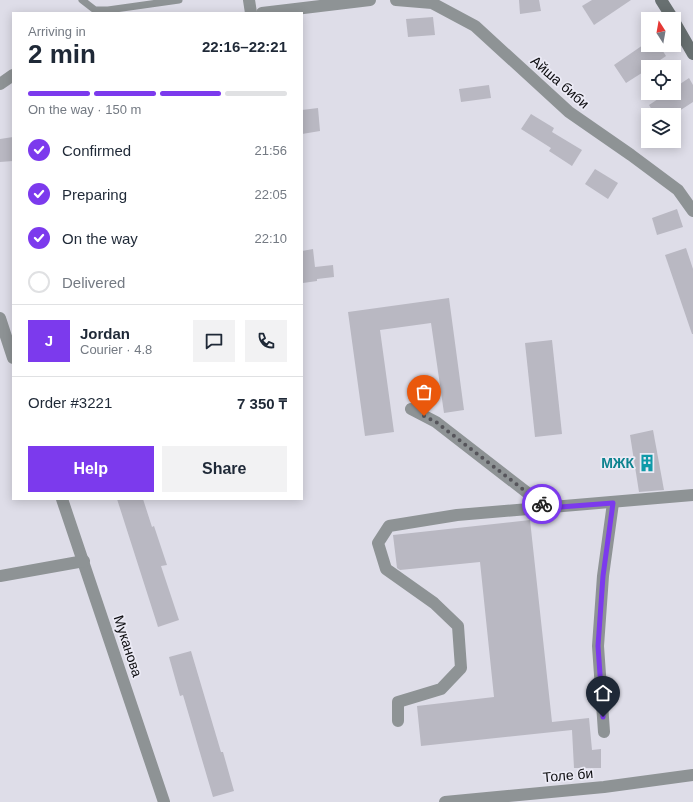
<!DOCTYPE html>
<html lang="en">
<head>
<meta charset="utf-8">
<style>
	:root { --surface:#fff; --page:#f2f2f3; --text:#1f2937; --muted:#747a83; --line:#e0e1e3; --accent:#7c3aed }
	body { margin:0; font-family:Helvetica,sans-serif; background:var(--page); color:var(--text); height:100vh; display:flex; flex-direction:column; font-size:15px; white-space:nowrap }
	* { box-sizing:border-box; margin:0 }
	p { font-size:13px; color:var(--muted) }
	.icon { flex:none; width:22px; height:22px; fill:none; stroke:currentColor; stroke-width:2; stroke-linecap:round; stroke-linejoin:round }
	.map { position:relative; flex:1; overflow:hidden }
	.panel { position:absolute; left:12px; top:12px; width:291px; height:488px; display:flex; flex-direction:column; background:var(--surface); border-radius:0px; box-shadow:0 2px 10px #0003 }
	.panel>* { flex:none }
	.needle { width:26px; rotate:349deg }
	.buttons { position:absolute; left:641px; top:12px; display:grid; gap:8px }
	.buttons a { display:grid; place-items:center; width:40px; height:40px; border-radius:0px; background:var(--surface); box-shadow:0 2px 10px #0003; font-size:20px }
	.pin { position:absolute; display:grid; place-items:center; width:34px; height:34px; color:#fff; margin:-41px -17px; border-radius:50% 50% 50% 0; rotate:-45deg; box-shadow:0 0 4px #0007 }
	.pin .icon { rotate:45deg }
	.courier { position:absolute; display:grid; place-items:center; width:40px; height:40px; margin:-20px; border:3px solid #7c3aed; border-radius:50%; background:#fff; color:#222; box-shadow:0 1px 5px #0007 }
	.headline em { font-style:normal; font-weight:800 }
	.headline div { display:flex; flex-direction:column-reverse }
	.headline { display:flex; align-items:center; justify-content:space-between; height:68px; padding:0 16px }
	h1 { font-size:26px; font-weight:800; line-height:30px }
	.bar { display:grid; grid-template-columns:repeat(4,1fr); gap:6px 4px; align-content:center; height:48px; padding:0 16px }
	.bar i { height:5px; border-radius:3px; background:var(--line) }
	.bar .current { background:var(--accent) }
	.bar p { grid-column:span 4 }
	.line { display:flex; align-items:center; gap:10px; padding:0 16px; border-top:1px solid var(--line) }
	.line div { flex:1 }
	.round { display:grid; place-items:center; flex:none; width:42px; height:42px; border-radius:0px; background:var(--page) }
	ol { padding:0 16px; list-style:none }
	li { display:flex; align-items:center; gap:12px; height:44px }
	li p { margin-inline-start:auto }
	li .icon { padding:4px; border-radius:50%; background:var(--accent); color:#fff; stroke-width:4 }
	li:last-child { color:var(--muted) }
	li i { width:22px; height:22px; border:2px solid var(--line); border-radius:50% }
	.primary-button { display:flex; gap:8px; margin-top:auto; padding:8px 16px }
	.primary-button a { flex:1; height:46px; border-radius:0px; background:var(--accent); color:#fff; font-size:16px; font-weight:800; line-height:46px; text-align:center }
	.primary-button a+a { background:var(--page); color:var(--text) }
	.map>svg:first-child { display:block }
	.building { fill:#b9b8c2 }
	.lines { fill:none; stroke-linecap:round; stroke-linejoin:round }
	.lane { stroke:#8e9395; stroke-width:7 }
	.street { stroke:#8e9395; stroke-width:12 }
	.secondary { stroke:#687071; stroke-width:12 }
	.done { stroke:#56555b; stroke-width:4; stroke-dasharray:0 7.2 }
	.route { stroke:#7c3aed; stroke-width:5 }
	.labels { text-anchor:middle; stroke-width:3.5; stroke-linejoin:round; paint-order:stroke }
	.street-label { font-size:14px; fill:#0c0c0f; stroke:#ebeaf5 }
	.culture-label { font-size:14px; font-weight:bold; fill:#0d838f; stroke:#ebeaf5; text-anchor:end }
</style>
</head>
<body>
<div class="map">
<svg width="693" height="802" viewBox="0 0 693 802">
	<rect width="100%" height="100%" fill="#dedde8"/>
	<g class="building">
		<polygon points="519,0 539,0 541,11 520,14"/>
		<polygon points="592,0 631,0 594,25 582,6"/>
		<polygon points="433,17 435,35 408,37 406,19"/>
		<polygon points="643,45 659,45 666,56 650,67 648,67 648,69 626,83 614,65"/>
		<polygon points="689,78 693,85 693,102 673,115 655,115 649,105 667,93 674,93 674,88"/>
		<polygon points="489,85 491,98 461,102 459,89"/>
		<polygon points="318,108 320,131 302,134 302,110"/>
		<polygon points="531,114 554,128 552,132 582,150 572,166 549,151 551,148 521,129"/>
		<polygon points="13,137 13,161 0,162 0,139"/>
		<polygon points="595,169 618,183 608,199 585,184"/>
		<polygon points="677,209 683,227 657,235 652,218"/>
		<polygon points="686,248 693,269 693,334 692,334 665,255"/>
		<polygon points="313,249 315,267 333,265 334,277 317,279 317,281 303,283 302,251"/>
		<polygon points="449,298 464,410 444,413 431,323 380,330 394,432 365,436 348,312"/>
		<polygon points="552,340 562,434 535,437 525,343"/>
		<polygon points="653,430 664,490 639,492 630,435"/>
		<polygon points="117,499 143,499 152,527 154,526 167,565 161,566 179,620 158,627"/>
		<polygon points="530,520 552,722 589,718 592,750 601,749 601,768 574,768 572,730 421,746 417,706 494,697 480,562 400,570 397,568 393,535"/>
		<polygon points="191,651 221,752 223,752 234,791 213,797 183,695 180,696 169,657"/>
	</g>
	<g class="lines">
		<polyline class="lane" points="82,0 95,10 108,10 179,0"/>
		<g class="street">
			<polyline points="249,0 251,13"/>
			<polyline points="396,0 432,3 475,26 569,112 631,155 678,190 693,211"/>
			<polyline points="262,13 370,0"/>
			<polyline points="0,84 13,75"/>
			<polyline points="0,318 13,358"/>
			<polyline points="411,409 436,422 547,508"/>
			<polyline points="62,499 164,802"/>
			<polyline points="0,576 84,561"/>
			<polyline points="398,721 398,702 441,689 461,668 458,626 434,603 386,569 378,543 389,526 457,515 693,495"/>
			<polyline points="604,732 598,646 603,576 613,503"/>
			<polyline points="445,802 604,787 693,775"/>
		</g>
		<g class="secondary">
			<polyline points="661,0 673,19"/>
			<polyline points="674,21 693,54"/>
		</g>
	</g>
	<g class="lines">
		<polyline class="done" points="424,416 436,422 542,504"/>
		<polyline class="route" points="542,504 547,508 613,503 603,576 598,646 603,717"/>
	</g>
	<defs>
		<g id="building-bare" transform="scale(1.38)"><path d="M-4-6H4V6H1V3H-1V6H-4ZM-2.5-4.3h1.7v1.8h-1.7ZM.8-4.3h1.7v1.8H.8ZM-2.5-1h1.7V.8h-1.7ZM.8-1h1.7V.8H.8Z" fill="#0f9aa8" stroke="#ebeaf5" stroke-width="2.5" paint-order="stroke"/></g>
	</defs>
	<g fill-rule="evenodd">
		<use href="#building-bare" x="647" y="463"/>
	</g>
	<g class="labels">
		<g class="street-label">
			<text transform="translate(560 82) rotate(41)" y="5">Айша биби</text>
			<text transform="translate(128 646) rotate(72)" y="5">Муканова</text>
			<text transform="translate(568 775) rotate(-5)" y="5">Толе би</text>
		</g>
		<g class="culture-label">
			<text x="634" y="468">МЖК</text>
		</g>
	</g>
</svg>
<div class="buttons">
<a><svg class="needle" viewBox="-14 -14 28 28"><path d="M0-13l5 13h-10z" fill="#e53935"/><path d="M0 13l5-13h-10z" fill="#747a83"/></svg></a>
<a><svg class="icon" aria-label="locate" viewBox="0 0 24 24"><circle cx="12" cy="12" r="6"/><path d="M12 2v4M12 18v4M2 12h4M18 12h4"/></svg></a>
<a><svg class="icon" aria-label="layers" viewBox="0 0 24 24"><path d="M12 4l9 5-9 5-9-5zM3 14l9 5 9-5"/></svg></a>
</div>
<div class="pin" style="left:424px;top:416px;background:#ea580c"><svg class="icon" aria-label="bag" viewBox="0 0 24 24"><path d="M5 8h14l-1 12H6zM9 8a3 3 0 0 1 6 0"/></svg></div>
<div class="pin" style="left:603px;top:717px;background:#1f2937"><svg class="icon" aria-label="home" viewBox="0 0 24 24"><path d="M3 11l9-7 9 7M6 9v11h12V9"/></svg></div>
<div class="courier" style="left:542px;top:504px"><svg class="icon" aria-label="bike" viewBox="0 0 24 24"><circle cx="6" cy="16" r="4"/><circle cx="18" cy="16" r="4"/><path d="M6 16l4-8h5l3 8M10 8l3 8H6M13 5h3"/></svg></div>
<section class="panel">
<div class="headline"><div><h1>2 min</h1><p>Arriving in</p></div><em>22:16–22:21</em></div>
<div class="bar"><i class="current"></i><i class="current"></i><i class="current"></i><i></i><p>On the way · 150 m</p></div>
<ol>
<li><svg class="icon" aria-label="check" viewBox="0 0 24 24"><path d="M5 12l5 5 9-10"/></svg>Confirmed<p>21:56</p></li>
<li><svg class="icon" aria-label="check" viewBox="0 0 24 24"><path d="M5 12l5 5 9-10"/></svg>Preparing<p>22:05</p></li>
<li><svg class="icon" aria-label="check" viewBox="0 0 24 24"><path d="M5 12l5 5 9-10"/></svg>On the way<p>22:10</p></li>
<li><i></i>Delivered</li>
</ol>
<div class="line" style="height:72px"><b class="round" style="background:var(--accent);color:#fff">J</b><div><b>Jordan</b><p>Courier · 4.8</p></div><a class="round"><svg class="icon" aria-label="chat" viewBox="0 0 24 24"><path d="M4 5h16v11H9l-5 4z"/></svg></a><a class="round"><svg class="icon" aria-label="phone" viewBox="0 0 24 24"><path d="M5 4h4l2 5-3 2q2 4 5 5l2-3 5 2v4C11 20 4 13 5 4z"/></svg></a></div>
<div class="line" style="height:52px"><div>Order #3221</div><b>7 350 ₸</b></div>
<div class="primary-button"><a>Help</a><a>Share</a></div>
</section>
</div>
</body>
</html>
